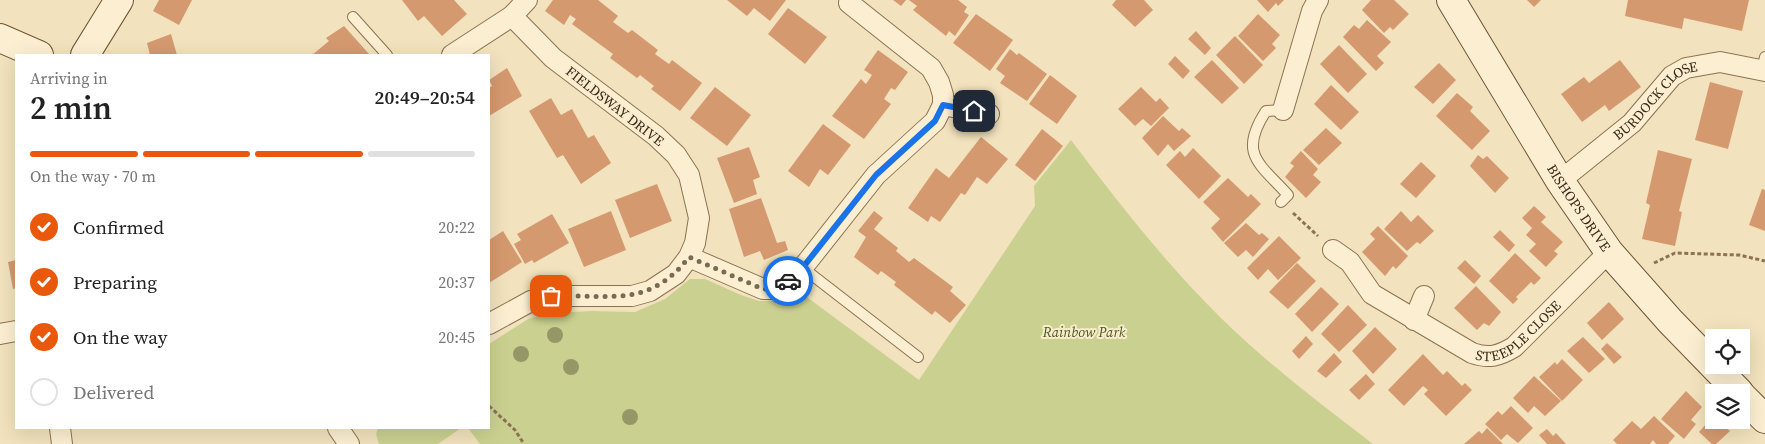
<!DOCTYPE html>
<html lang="en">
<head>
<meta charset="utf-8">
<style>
	:root { --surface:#fff; --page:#f2f2f2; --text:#222; --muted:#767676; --line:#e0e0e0; --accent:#ea580c }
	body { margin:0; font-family:"Source Serif 4",serif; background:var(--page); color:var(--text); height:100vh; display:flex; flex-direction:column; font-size:19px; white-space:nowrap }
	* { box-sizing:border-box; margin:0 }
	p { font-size:16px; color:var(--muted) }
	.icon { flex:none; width:28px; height:28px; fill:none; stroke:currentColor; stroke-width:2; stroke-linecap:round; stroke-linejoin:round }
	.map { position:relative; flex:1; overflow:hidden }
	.panel { position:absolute; left:15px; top:54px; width:475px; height:375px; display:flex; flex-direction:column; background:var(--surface); border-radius:0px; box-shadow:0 5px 20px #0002 }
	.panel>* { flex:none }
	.fabs { position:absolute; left:1705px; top:329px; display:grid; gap:10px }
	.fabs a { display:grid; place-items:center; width:45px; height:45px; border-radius:0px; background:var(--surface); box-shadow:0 5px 20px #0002; font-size:25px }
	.pin { position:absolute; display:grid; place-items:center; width:42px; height:42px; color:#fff; margin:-21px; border-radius:10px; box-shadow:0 2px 8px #0006 }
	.courier { position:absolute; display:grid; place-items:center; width:50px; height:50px; margin:-25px; border:4px solid #1a73e8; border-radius:50%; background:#fff; color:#222; box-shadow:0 1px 6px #0007 }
	.summary em { font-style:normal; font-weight:600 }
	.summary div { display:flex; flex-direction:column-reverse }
	.summary { display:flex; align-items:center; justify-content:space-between; height:85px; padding:0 15px }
	h1 { font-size:32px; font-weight:600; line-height:38px }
	.bar { display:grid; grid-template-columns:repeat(4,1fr); gap:8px 5px; align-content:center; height:60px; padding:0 15px }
	.bar i { height:6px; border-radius:4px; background:var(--line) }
	.bar .selected { background:var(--accent) }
	.bar p { grid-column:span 4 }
	ol { padding:0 15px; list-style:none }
	li { display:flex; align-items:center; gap:15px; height:55px }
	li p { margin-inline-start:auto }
	li .icon { padding:5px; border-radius:50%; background:var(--accent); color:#fff; stroke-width:4 }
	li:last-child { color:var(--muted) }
	li i { width:28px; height:28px; border:2px solid var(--line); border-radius:50% }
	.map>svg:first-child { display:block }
	.green { fill:#cad190 }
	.building { fill:#d5996f }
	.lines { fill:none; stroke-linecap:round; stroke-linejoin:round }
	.lane-casing { stroke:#8c7254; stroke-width:12 }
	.street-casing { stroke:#8c7254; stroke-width:22 }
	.secondary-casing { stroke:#6e5338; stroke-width:30 }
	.path { stroke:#8c7254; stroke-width:3; stroke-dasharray:4 2.5; stroke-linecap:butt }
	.lane { stroke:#fcefd1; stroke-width:10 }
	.street { stroke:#fcefd1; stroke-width:20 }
	.secondary { stroke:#fcefd1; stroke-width:28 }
	.tree { fill:#969766 }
	.done { stroke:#7a6a54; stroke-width:5; stroke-dasharray:0 9 }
	.route { stroke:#1a73e8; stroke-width:6 }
	.labels { text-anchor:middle; stroke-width:4; stroke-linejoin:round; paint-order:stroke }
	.street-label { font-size:14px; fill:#3a2a1b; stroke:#f9eccd }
	.park-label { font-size:14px; font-style:italic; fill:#4a591f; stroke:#f9eccd }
</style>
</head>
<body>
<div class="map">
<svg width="1765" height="444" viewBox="0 0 1765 444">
	<rect width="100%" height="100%" fill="#f2e2bd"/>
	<g class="green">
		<path d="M 1071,140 C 1117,201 1166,264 1221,318 C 1268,364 1321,404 1373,444 L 480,444 L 468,428 L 489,428 L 489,344 L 528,319 L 550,313 L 591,311 L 635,312 L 665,299 L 690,279 L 705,279 L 741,295 L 759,301 L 776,301 L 800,292 L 919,380 L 1035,206 L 1034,186 Z"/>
		<polygon points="378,428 461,428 438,444 379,444 376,434"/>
	</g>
	<g class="building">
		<polygon points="159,0 192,0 179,25 153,11"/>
		<polygon points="402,0 454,0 467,14 442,36 424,16 418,21"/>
		<polygon points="553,0 598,0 618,16 613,22 628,33 632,30 658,50 655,54 669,64 672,60 702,83 680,111 651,89 654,86 640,75 637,78 610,58 613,54 572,24 576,19 570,15 564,25 545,11"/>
		<polygon points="727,0 786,0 770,21 754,8 747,16"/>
		<polygon points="893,0 906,0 901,6"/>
		<polygon points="909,0 958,0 967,7 964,12 969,15 955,36 949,31 946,36 913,10 917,6"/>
		<polygon points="1116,0 1144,0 1153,10 1135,27 1112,5"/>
		<polygon points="1257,0 1284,0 1278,6 1276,3 1268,12"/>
		<polygon points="1371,0 1394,0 1409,14 1393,30 1390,27 1384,33 1362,10"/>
		<polygon points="1527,0 1541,0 1534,7"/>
		<polygon points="1628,0 1749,0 1742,31 1684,18 1682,29 1625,16"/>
		<polygon points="788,8 827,37 805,64 768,34"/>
		<polygon points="976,14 1013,40 990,71 953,43"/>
		<polygon points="1258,14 1280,35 1272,44 1276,48 1263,61 1238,36"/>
		<polygon points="1367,20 1391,42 1377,56 1384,63 1376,71 1343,37 1354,25 1359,29"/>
		<polygon points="344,26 369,54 312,55 329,41 326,38"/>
		<polygon points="1196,31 1211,48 1205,55 1188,39"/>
		<polygon points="171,34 177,55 150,55 147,43"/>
		<polygon points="1235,36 1263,65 1244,84 1216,55"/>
		<polygon points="1339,45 1367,74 1348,93 1320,64"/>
		<polygon points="1010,49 1017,55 1019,53 1047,74 1027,101 1000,83 1005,76 996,69"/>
		<polygon points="878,50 908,72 895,90 891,88 884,99 891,104 864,139 832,116 861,79 866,84 872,75 864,70"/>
		<polygon points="1175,56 1190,71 1183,79 1168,64"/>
		<polygon points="1212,60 1239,88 1222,104 1194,77"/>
		<polygon points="1620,60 1641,87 1609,111 1605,105 1582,122 1561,94 1584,77 1589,83"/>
		<polygon points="1439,63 1456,80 1433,104 1414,87"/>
		<polygon points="507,68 522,96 489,116 489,88 492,86 489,80"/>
		<polygon points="1050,75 1077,96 1057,124 1029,104"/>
		<polygon points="1710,82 1743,91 1728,149 1695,140"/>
		<polygon points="1331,85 1359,112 1341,130 1314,104"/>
		<polygon points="715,87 751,115 727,146 690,118"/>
		<polygon points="1141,87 1156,102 1160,98 1169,108 1151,126 1143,119 1135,126 1118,109"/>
		<polygon points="1457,93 1473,107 1470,111 1490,131 1472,150 1436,116"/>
		<polygon points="551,98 561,115 572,109 588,138 594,135 611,163 581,184 563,155 557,158 529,111"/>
		<polygon points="1163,116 1179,131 1182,128 1191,136 1174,151 1168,144 1158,156 1142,138"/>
		<polygon points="823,124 851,145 828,175 820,169 809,187 788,171"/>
		<polygon points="1326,128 1342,143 1319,165 1303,150"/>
		<polygon points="1042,129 1063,146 1035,181 1015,165"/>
		<polygon points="981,137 1008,159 987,184 977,177 965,195 961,193 940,222 931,216 928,222 908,208 936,168 949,178"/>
		<polygon points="749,147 760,177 753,180 757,194 734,203 717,158"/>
		<polygon points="1193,148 1221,176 1199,199 1166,165 1180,151 1185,157"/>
		<polygon points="1658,150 1692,159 1679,211 1682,212 1675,246 1642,239 1650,205 1646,203"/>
		<polygon points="1301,151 1318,169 1313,175 1321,182 1306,198 1285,177 1294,166 1290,163"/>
		<polygon points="1478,155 1483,159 1487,156 1509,178 1495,193 1470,166"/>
		<polygon points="1421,162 1436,176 1416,198 1400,184"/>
		<polygon points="1228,178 1248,197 1251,194 1261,204 1223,242 1211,228 1220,219 1203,202"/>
		<polygon points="657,184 672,221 630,238 615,200"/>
		<polygon points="1762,189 1765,190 1765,231 1749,225"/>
		<polygon points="761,198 777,243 785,241 788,250 764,260 760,251 744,257 729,209"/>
		<polygon points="1534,206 1546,217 1541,222 1563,242 1554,251 1558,254 1546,267 1529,251 1536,244 1526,235 1532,228 1522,218"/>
		<polygon points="611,211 626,250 584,267 568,229"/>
		<polygon points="874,211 883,218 874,229 898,248 896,251 909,262 914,258 953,287 950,291 966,305 950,323 935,311 932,315 894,285 896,282 881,271 878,275 854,257 866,237 858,231"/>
		<polygon points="1401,211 1411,222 1418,215 1434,231 1420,244 1417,242 1407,251 1384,229"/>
		<polygon points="552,214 569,243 534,263 532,260 525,264 514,244 521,240 517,234"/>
		<polygon points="1246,223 1259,235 1262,233 1269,239 1253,257 1246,250 1238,257 1224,243"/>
		<polygon points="1378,226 1408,256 1396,269 1393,266 1385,276 1362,252 1375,239 1370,234"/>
		<polygon points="1500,230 1515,245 1509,252 1493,237"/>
		<polygon points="503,231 522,262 489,283 489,240"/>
		<polygon points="1279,236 1301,258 1278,280 1268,269 1258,280 1247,268"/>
		<polygon points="1515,253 1541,278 1534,285 1531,282 1516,297 1518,299 1513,304 1489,281"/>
		<polygon points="16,260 16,288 13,289 8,262"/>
		<polygon points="1465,260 1481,276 1474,284 1457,268"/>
		<polygon points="1297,263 1316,281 1288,309 1269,292"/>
		<polygon points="1476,286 1501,312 1489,326 1484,323 1477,330 1454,308"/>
		<polygon points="1321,287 1339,304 1312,332 1295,314"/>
		<polygon points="1609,302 1624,319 1602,340 1587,323"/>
		<polygon points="1348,305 1367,325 1339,352 1321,334"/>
		<polygon points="1375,327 1397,349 1373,374 1352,351"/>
		<polygon points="1306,336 1313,344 1299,359 1292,351"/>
		<polygon points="1583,337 1605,359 1589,373 1567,351"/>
		<polygon points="1607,343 1622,357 1614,364 1601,349"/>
		<polygon points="1334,353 1342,362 1326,378 1317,371"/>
		<polygon points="1423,354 1443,375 1447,371 1462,386 1465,383 1472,390 1446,416 1424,394 1428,390 1423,386 1404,406 1388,390"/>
		<polygon points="1562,359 1583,380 1562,401 1539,377 1555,362 1557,365"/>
		<polygon points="1366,374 1375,384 1359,400 1349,390"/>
		<polygon points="1534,376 1561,401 1545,416 1534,406 1528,413 1513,398"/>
		<polygon points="1686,391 1702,407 1691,420 1696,424 1684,439 1661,419"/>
		<polygon points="1511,406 1533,428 1518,443 1507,434 1501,440 1485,424 1498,411 1502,415"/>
		<polygon points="1714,415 1714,420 1717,420 1730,431 1716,444 1712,444 1699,432"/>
		<polygon points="1654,416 1675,436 1668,444 1656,444 1653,440 1650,444 1617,444 1613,440 1632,421 1641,429"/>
		<polygon points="1487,428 1503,444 1464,444 1479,431 1482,434"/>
		<polygon points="1547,429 1553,436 1556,433 1566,444 1547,444 1539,435"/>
	</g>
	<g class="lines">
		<g class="lane-casing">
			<g id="lane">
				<polyline points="353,17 387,55"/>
				<polyline points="1762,70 1765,57"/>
				<path d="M 1281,202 L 1288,195 C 1259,163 1238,154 1266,111 L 1283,110"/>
				<polyline points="803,268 918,357"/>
			</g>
		</g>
		<g class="street-casing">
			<g id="street">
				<polyline points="452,55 512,16"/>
				<polyline points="943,105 989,114"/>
				<polyline points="1283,110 1312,11 1318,0"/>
				<path id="s1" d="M 1560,181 L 1632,123 L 1672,76 L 1686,68 L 1720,62 L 1765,71"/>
				<path id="s2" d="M 1333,250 L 1350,262 L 1372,294 L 1472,353 C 1489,359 1499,356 1514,347 L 1609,252"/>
				<polyline points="689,257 763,289 775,289 784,284 800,271 876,175 935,121 943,105 943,95 939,82 931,68 849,3"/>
				<polyline points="1414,320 1424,296"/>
				<polyline points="489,324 531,301 551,296 632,296 650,291 676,274 689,257 695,243 699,218 689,175 676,155 656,136 553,58 512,16 527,0"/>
				<polyline points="0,334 16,331"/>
				<polyline points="60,428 62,444"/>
				<polyline points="338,428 349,444"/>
			</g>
		</g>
		<g class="secondary-casing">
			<g id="secondary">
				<path id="s3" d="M 1451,0 L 1560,181 L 1609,252 L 1670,321 L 1739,392"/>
				<polyline points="0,38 39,55"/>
				<polyline points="85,55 119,0"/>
				<polyline points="1741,395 1765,419"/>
			</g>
		</g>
		<g class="path">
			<polyline points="1293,213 1318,236"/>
			<polyline points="1654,263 1675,253 1739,255 1765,261"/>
			<polyline points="489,406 515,430 524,444"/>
		</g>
		<use href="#lane" class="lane"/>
		<use href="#street" class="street"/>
		<use href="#secondary" class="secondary"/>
	</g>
	<g class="tree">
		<circle cx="555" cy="335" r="8"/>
		<circle cx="521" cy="354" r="8"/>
		<circle cx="571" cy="367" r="8"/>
		<circle cx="630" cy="417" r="8"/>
	</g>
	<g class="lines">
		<path class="done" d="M 551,296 C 609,294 649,309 689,257 L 763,289 L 775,289 L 788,281"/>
		<polyline class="route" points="788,281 800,271 876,175 935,121 943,105 974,111"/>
	</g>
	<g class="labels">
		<g class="street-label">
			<text dy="5" stroke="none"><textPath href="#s1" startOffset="126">BURDOCK CLOSE</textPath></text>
			<text transform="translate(615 106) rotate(38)" y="5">FIELDSWAY DRIVE</text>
			<text dy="5" stroke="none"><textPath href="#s3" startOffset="244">BISHOPS DRIVE</textPath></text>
			<text dy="5" stroke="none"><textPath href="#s2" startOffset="231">STEEPLE CLOSE</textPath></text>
		</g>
		<g class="park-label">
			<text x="1084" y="337">Rainbow Park</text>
		</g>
	</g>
</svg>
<div class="fabs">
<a><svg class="icon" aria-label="locate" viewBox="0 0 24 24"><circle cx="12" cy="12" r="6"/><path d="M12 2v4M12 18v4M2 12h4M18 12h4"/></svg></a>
<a><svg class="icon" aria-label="layers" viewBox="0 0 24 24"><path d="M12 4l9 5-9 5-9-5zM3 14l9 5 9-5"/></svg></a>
</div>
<div class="pin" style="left:551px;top:296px;background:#ea580c"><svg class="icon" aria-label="bag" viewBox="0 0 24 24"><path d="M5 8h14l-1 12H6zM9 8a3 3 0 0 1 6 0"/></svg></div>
<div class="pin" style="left:974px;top:111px;background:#1f2937"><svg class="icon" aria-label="home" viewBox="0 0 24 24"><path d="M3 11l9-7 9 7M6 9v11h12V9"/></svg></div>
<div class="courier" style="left:788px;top:281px"><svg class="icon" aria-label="car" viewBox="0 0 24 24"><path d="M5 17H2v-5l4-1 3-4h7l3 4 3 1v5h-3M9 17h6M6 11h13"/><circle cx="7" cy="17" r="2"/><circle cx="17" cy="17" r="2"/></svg></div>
<section class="panel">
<div class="summary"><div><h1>2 min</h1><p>Arriving in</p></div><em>20:49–20:54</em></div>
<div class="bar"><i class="selected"></i><i class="selected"></i><i class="selected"></i><i></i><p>On the way · 70 m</p></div>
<ol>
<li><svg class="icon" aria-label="check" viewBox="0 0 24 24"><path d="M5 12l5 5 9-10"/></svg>Confirmed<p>20:22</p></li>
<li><svg class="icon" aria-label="check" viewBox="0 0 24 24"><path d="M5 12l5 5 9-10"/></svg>Preparing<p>20:37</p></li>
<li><svg class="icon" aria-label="check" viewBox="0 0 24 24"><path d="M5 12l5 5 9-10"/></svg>On the way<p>20:45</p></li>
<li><i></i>Delivered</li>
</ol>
</section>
</div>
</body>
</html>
